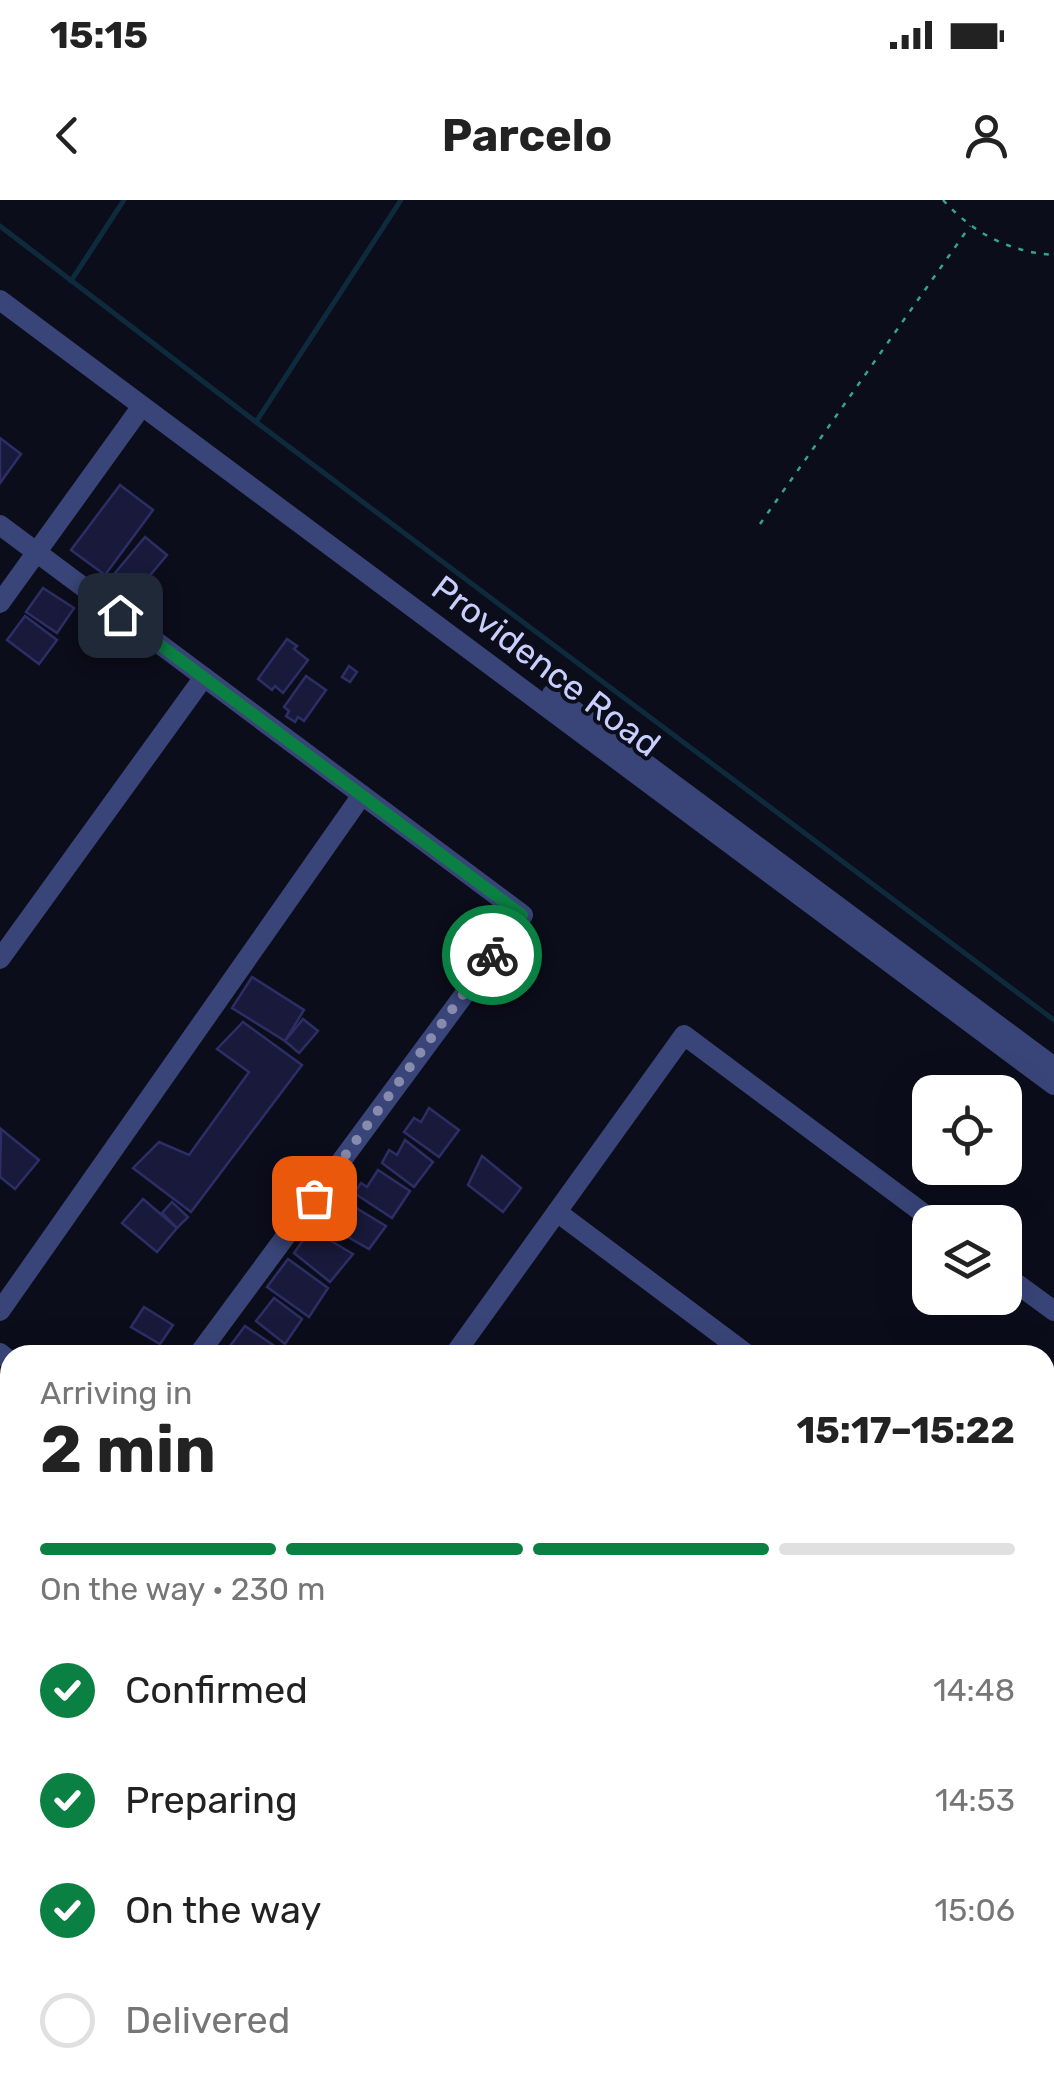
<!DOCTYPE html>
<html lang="en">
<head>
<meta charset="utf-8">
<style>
	:root { --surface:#fff; --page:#f6f6f6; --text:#222; --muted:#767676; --line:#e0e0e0; --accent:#0b8043 }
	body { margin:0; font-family:Rubik,sans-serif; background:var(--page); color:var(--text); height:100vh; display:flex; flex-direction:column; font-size:38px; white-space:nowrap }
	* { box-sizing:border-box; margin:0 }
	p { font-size:32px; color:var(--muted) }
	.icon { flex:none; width:55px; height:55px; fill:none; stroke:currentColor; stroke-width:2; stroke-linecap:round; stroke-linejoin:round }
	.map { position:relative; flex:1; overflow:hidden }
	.details { position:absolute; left:0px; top:1145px; width:1055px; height:752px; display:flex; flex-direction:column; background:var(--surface); border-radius:30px 30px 0 0; box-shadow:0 10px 40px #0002 }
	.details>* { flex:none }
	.buttons { position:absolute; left:912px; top:875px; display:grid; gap:20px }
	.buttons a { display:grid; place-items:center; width:110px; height:110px; border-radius:20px; background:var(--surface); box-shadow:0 10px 40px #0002; font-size:50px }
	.pin { position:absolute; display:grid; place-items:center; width:85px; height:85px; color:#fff; margin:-42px; border-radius:20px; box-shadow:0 5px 15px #0006 }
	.courier { position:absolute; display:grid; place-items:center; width:100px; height:100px; margin:-50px; border:8px solid #0b8043; border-radius:50%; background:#fff; color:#222; box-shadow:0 2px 12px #0007 }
	.summary em { font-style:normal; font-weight:700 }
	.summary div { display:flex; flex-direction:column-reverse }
	.summary { display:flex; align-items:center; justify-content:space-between; height:170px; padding:0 40px }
	h1 { font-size:65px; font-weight:700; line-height:75px }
	.bar { display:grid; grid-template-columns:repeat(4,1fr); gap:15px 10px; align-content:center; height:120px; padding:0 40px }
	.bar i { height:12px; border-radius:8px; background:var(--line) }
	.bar .current { background:var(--accent) }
	.bar p { grid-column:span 4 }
	ol { padding:0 40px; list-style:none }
	li { display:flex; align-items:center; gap:30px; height:110px }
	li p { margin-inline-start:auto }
	li .icon { padding:10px; border-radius:50%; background:var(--accent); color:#fff; stroke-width:4 }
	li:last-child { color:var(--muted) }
	li i { width:55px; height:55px; border:5px solid var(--line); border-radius:50% }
	.status { display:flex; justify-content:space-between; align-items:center; height:70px; padding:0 50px; background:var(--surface); direction:ltr }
	.status svg { height:28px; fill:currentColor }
	header { display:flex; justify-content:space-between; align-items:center; height:130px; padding:0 40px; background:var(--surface); font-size:45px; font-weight:700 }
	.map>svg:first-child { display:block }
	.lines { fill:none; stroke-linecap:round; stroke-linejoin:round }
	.stream { stroke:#0e2b3d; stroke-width:5 }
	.building { fill:#191a3b; stroke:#2c2e66; stroke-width:2.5 }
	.path { stroke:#33a685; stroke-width:2.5; stroke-dasharray:5 8; stroke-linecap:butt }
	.minor { stroke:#394578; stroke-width:20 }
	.done { stroke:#878bad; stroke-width:10; stroke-dasharray:0 18 }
	.route { stroke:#0b8043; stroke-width:12 }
	.labels { text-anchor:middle; stroke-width:8; stroke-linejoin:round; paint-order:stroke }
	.street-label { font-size:35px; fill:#c9cffc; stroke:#0c0d1b }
</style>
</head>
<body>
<div class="status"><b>15:15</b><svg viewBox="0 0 49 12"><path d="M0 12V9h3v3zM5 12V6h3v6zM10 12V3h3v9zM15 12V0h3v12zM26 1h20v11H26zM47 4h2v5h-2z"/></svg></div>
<header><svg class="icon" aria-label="back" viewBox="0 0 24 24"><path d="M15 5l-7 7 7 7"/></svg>Parcelo<svg class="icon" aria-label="person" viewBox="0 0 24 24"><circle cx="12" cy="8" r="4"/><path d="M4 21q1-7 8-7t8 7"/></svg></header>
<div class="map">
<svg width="1054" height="1896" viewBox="0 0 1054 1896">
	<rect width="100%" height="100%" fill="#0c0d1b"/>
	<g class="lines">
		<g class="stream">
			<polyline points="0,26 256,222 1054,820"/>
			<polyline points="71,81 124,0"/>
			<polyline points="256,222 401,0"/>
		</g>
	</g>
	<g class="building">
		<polygon points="0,238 21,254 0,283"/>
		<polygon points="120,285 153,310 105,375 71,350"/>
		<polygon points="145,337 167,355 137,391 115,373"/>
		<polygon points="43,388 74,408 57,433 26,412"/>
		<polygon points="25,416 57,440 39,464 7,440"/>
		<polygon points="287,439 297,446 294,449 308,460 283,493 275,486 272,490 258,479"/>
		<polygon points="349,466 357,472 350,482 342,477"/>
		<polygon points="306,476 326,490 304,521 298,517 295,522 286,516 289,511 284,507"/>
		<polygon points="252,777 304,810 285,841 232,808"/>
		<polygon points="303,819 318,831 299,853 285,841"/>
		<polygon points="243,822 302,865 191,1012 133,968 159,942 189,955 249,872 217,849"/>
		<polygon points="429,908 459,930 439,957 404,932 414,918 421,922"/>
		<polygon points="1,929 39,960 15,989 0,977"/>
		<polygon points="405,940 433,962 414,987 382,963 389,950 397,955"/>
		<polygon points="482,956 521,988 503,1012 468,985"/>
		<polygon points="378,970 410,991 392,1018 354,993 361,983 367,987"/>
		<polygon points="143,999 177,1028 157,1052 122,1023"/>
		<polygon points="172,1002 188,1017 177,1028 162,1013"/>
		<polygon points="353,1006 386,1026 369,1049 334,1029 340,1018 344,1021"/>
		<polygon points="311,1029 353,1054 330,1082 294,1053"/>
		<polygon points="288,1059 328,1088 309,1117 267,1087"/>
		<polygon points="274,1098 302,1119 285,1144 256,1121"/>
		<polygon points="144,1107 173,1125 160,1144 131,1127"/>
		<polygon points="245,1126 279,1149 275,1155 233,1155 227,1150"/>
		<polygon points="3,1181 10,1184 10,1211 0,1225 0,1182"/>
		<polygon points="10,1211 10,1243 0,1236 0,1225"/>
		<polygon points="1047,1443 1054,1448 1054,1483 1045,1476"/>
	</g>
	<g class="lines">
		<g class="path">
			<path d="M 943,0 C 973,33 1009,52 1054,55"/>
			<polyline points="760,324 970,26"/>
			<polyline points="296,1888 307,1896"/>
		</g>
		<g class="minor">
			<polyline points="0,100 1054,885"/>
			<polyline points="0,325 523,715 198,1155"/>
			<polyline points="0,403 142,206"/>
			<polyline points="552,494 1054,867"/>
			<polyline points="0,759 204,477"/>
			<polyline points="557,1012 748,1155"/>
			<polyline points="1005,1075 1054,1111"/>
			<polyline points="0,1111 362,595"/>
			<polyline points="0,1153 10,1161"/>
			<polyline points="454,1155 684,835 935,1022"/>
			<polyline points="0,1290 10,1297"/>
			<polyline points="1045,1331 1054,1318"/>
			<polyline points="1045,1361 1054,1349"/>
			<polyline points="0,1534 10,1520"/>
			<polyline points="1045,1583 1054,1589"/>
			<polyline points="1045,1634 1054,1632"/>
			<polyline points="0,1785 10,1771"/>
			<polyline points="621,1888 628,1896"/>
			<polyline points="695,1888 695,1896"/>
			<polyline points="1037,1888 1048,1896"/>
			<polyline points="437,1896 480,1888"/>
			<polyline points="663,1896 669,1888"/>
		</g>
	</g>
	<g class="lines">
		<polyline class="done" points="314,998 492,755"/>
		<polyline class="route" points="120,415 522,715 492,755"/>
	</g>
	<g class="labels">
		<g class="street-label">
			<text transform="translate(546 466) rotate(37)" y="12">Providence Road</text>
		</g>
	</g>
</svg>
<div class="buttons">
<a><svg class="icon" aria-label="locate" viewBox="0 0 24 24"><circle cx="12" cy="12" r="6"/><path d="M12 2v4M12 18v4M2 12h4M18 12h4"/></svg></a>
<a><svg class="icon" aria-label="layers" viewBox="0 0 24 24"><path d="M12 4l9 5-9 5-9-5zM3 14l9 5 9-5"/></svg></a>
</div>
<div class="pin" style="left:314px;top:998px;background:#ea580c"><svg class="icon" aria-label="bag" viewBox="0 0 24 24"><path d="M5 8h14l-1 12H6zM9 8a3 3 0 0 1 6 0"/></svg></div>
<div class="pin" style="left:120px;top:415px;background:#1f2937"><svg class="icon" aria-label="home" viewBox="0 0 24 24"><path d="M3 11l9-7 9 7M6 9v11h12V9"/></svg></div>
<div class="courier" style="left:492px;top:755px"><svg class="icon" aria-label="bike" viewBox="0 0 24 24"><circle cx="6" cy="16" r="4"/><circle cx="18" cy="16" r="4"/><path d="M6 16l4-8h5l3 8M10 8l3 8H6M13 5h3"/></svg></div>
<section class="details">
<div class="summary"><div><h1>2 min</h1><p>Arriving in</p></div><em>15:17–15:22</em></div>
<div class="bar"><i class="current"></i><i class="current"></i><i class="current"></i><i></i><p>On the way · 230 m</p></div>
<ol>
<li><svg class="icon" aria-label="check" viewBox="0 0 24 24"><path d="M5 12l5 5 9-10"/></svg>Confirmed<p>14:48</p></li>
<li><svg class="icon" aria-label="check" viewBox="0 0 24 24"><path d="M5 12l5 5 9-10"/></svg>Preparing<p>14:53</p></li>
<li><svg class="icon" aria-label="check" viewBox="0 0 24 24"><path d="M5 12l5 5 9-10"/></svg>On the way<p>15:06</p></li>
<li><i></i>Delivered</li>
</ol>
</section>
</div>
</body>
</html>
